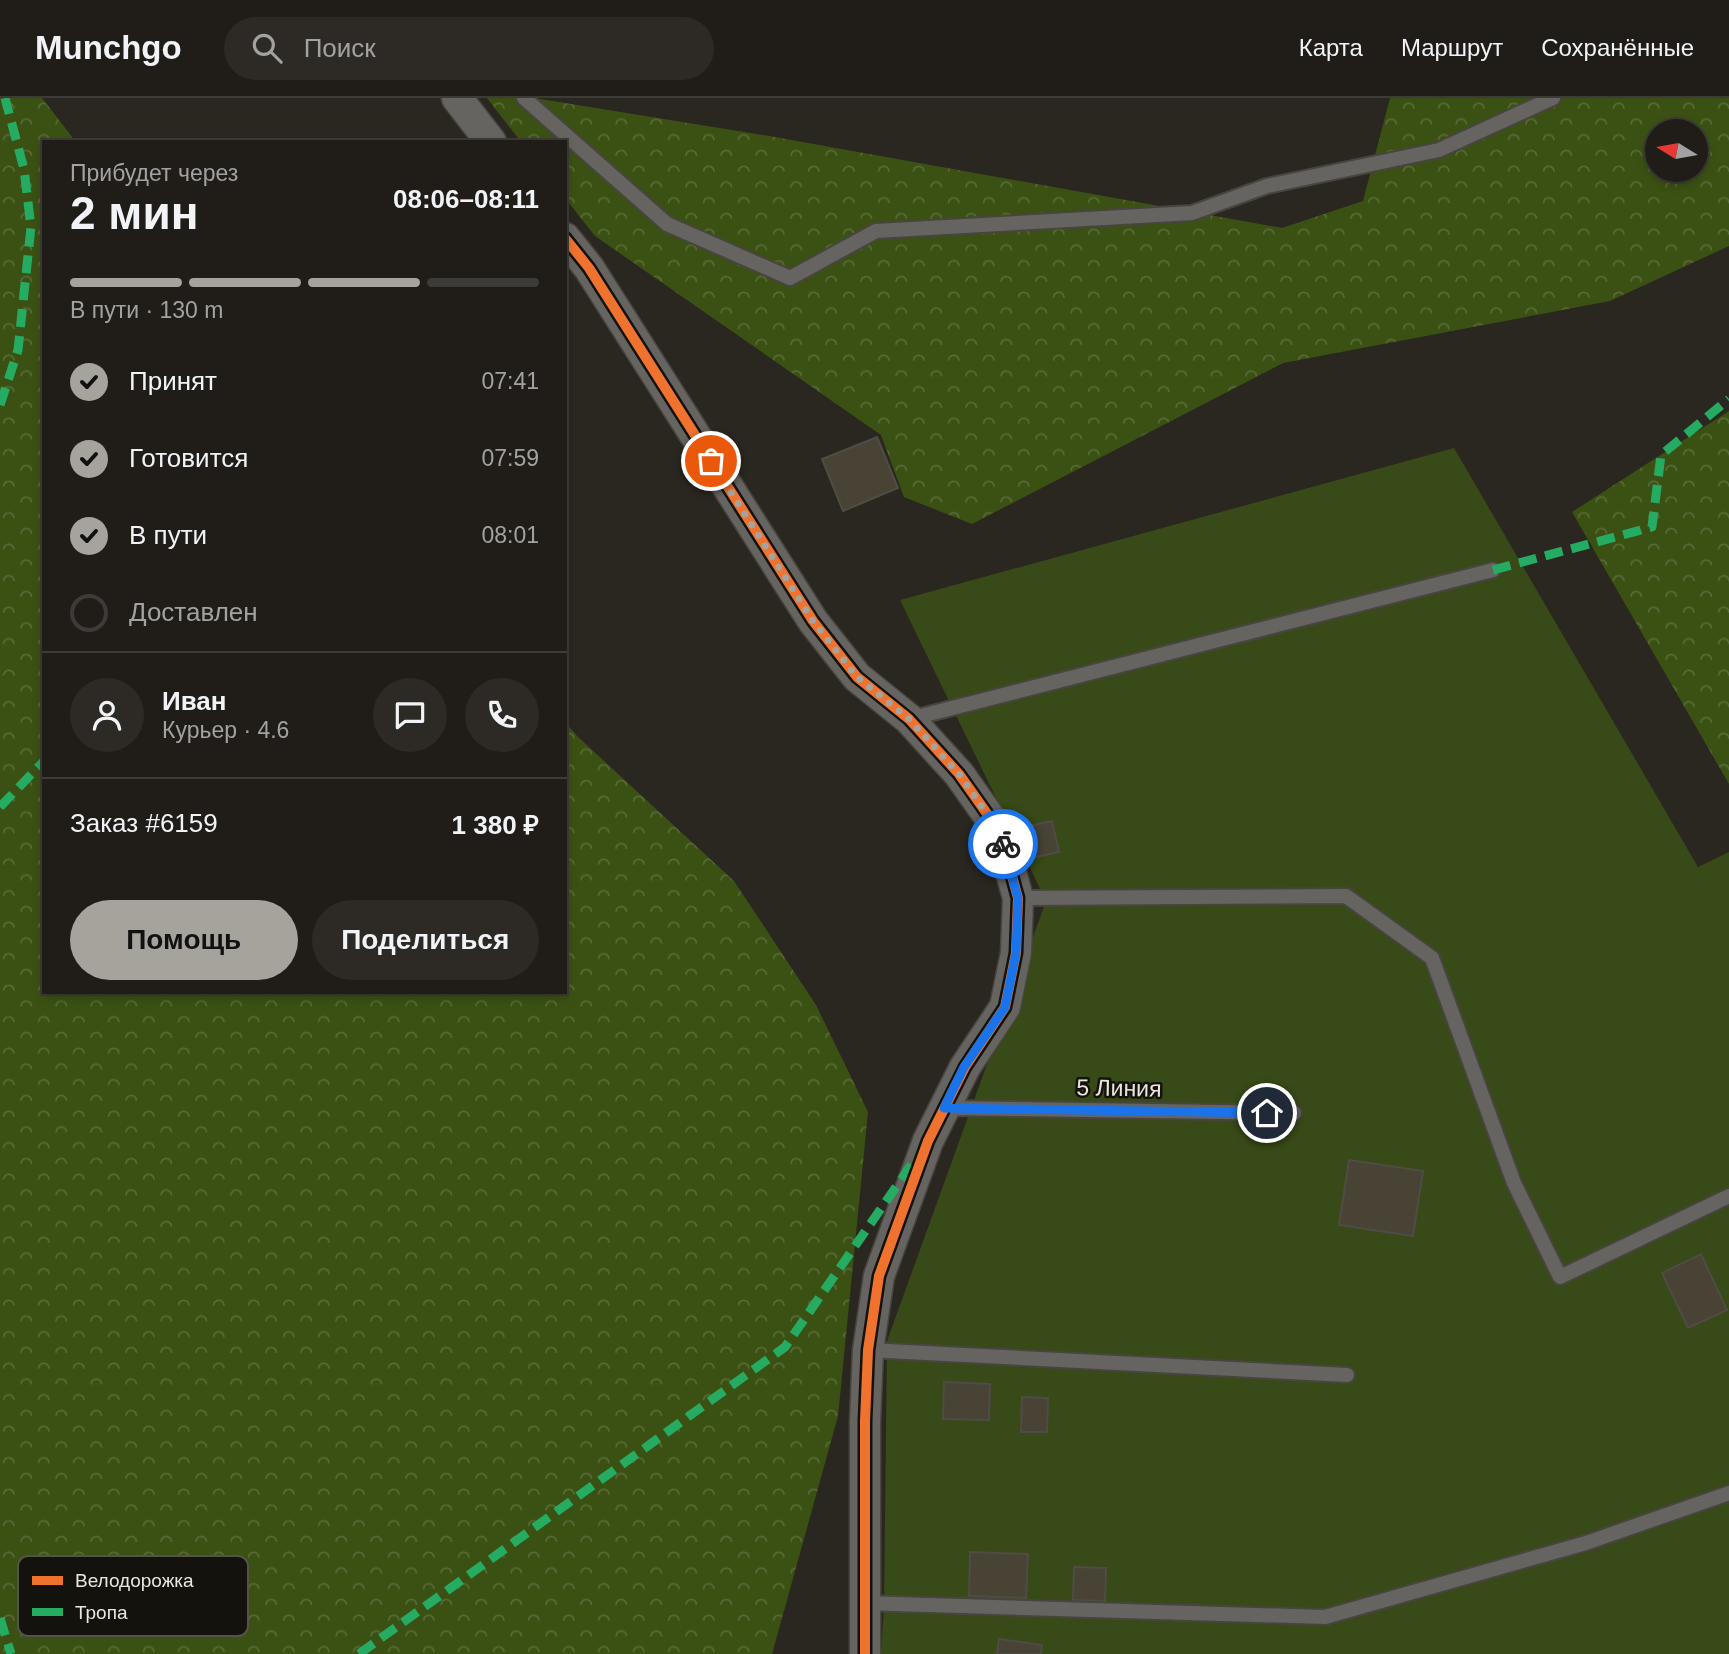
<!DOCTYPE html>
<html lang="ru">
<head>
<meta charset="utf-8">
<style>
	:root { --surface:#201d18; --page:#2d2a25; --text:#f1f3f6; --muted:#a2a2a2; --line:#3d3b37; --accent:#a6a39c }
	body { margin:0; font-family:Arial,sans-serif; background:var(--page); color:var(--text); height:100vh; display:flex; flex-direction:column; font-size:26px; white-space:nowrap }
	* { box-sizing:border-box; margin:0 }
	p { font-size:23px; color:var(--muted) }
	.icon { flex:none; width:38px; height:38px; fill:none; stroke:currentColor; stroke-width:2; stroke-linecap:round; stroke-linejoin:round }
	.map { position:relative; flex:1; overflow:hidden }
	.sheet { position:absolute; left:42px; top:42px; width:525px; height:854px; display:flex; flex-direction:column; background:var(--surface); border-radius:0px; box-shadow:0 4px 10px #0003,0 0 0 2px var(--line) }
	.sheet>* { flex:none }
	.needle { width:46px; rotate:281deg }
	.buttons { position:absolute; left:1645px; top:21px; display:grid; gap:14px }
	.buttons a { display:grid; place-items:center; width:63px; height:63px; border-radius:50%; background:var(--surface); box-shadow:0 4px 10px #0003,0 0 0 2px var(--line); font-size:35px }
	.pin { position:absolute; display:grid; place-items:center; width:60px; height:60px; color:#fff; margin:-30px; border:4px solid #fff; border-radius:50%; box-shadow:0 2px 7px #0007 }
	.courier { position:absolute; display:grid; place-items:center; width:70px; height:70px; margin:-35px; border:5px solid #1a73e8; border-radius:50%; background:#fff; color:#222; box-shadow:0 2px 9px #0007 }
	.overview em { font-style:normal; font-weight:600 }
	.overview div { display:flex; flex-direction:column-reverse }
	.overview { display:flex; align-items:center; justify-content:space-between; height:119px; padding:0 28px }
	h1 { font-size:46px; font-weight:600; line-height:52px }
	.bar { display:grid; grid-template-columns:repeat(4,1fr); gap:10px 7px; align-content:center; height:84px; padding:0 28px }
	.bar i { height:9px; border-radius:5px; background:var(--line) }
	.bar .active { background:var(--accent) }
	.bar p { grid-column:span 4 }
	.line { display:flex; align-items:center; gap:18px; padding:0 28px; border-top:2px solid var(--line) }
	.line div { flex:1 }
	.round { display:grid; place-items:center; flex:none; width:74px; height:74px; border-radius:37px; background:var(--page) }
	ol { padding:0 28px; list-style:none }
	li { display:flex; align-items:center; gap:21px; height:77px }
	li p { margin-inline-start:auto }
	li .icon { padding:7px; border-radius:50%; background:var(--accent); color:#111; stroke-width:4 }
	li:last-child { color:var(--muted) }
	li i { width:38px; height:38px; border:4px solid var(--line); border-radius:50% }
	.primary-button { display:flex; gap:14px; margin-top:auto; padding:14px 28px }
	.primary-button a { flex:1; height:80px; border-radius:42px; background:var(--accent); color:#111; font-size:28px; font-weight:600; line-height:80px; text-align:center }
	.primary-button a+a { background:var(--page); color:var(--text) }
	header { display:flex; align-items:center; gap:42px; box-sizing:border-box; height:98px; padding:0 35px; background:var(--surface); border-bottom:2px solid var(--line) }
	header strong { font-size:33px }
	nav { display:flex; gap:38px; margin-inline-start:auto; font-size:24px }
	.search { width:490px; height:63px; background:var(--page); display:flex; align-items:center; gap:18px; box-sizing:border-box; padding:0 24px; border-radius:38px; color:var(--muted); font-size:26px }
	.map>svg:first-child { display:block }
	.forest { fill:url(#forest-crowns); fill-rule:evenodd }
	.garden { fill:#374a17 }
	.building { fill:#494336; stroke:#4f4c46; stroke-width:2 }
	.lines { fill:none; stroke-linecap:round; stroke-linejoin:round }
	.service-casing { stroke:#48453f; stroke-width:18 }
	.minor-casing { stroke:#48453f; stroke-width:33 }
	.service { stroke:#666461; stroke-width:14 }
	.minor { stroke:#666461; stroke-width:30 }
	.quiet { stroke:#26ab63; stroke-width:9; stroke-dasharray:18 9; stroke-linecap:butt }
	.cycleway-casing { stroke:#14120c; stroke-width:15 }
	.cycleway { stroke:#ef722f; stroke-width:10 }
	.done { stroke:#a6a39c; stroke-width:7; stroke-dasharray:0 12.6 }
	.route { stroke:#1a73e8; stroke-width:9 }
	.labels { text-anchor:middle; stroke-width:5; stroke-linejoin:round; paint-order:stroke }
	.street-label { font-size:23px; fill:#e9e6de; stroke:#14120c }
	.key { fill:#14120c; stroke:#54524b; stroke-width:2 }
	.key-label { font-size:19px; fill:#e9e6de }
</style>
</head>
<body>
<header>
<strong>Munchgo</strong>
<div class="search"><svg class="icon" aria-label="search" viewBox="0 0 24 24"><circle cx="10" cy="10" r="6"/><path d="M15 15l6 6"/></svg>Поиск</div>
<nav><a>Карта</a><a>Маршрут</a><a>Сохранённые</a></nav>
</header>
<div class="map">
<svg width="1729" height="1556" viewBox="0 0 1729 1556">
	<defs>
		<pattern id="forest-crowns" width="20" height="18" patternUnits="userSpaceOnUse" patternTransform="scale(1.75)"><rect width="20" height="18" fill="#3b5114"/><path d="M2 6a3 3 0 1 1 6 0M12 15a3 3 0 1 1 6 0" fill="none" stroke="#576a36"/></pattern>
	</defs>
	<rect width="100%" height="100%" fill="#2a2720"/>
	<g class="forest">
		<polygon points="0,0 42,0 76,44 44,44 44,894 565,894 565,624 578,639 734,783 816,907 868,1014 838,1318 772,1556 0,1556"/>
		<path d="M 487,0 L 534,0 L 769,38 L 1282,130 L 1363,103 L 1390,0 L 1729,0 L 1729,148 L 1610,203 L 1283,265 L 972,426 L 904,399 L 881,337 L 595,138 L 565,100 L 565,44 L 521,44 ZM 1657,33 L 1696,33 L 1696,72 L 1657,72 Z"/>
		<polygon points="1729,313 1729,686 1572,414"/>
	</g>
	<polygon class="garden" points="1454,350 1698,769 1729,754 1729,1556 881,1556 884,1509 887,1243 1046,803 900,502"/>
	<g class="building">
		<polygon points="877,339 898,390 843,413 822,361"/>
		<polygon points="1052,723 1059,754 1032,760 1025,729"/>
		<polygon points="1349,1062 1423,1073 1413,1138 1339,1127"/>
		<polygon points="1701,1156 1727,1212 1688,1230 1662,1175"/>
		<polygon points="944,1284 990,1286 989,1322 943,1321"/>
		<polygon points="1022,1299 1048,1300 1047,1334 1021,1334"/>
		<polygon points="970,1454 1028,1456 1026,1500 969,1498"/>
		<polygon points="1074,1469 1106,1470 1105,1503 1073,1502"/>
		<polygon points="999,1541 1042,1547 1041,1556 997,1556"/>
	</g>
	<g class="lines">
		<g class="service-casing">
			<g id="service">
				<polyline points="524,0 667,126 790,180 876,133 1192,115 1267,88 1439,52 1553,0"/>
				<polyline points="909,621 1493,472"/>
				<polyline points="1018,800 1346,798 1432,860 1514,1085 1560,1179 1729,1098"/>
				<polyline points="944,1010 1294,1015"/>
				<polyline points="868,1252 1347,1277"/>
				<polyline points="863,1505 1325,1519 1586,1445 1729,1395"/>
			</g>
		</g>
		<g class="minor-casing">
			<g id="minor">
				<polyline points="457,0 491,44"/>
				<polyline points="565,140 589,170 813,523 857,579 909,621 959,676 1000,734 1018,800 1016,855 1005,909 965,969 928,1043 879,1178 868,1252 865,1323 865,1556"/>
			</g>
		</g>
		<use href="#service" class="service"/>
		<use href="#minor" class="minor"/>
		<g class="quiet">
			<polyline points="0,307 18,252 31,129 24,71 5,0"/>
			<polyline points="1493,472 1652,429 1661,357 1729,301"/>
			<polyline points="0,709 44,663"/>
			<polyline points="0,1520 11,1556"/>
			<polyline points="359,1556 785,1249 914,1063"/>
		</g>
		<g class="cycleway-casing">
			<polyline id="cycleway" points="565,140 589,170 813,523 857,579 909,621 959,676 1000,734 1018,800 1016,855 1005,909 965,969 928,1043 879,1178 868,1252 865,1323 865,1556"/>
		</g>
		<use href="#cycleway" class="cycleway"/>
	</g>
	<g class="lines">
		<polyline class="done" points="711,363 813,523 857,579 909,621 959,676 1000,734 1003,746"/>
		<polyline class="route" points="1003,746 1018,800 1016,855 1005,909 964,969 944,1010 1267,1015"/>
	</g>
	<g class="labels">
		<g class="street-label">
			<text transform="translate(1119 990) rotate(1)" y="8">5 Линия</text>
		</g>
	</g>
	<rect x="18" y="1458" width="230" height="80" rx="10" class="key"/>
	<rect x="32" y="1478" width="31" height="9" fill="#ef722f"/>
	<rect x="32" y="1510" width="31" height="8" fill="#26ab63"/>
	<g class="key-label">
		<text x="75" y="1489">Велодорожка</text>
		<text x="75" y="1521">Тропа</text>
	</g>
</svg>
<div class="buttons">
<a><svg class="needle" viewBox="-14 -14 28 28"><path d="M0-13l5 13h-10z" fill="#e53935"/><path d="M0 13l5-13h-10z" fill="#a2a2a2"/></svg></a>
</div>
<div class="pin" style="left:711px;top:363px;background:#ea580c"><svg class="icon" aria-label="bag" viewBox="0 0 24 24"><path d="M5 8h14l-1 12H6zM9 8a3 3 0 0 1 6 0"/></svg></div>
<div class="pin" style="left:1267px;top:1015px;background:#1f2937"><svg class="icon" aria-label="home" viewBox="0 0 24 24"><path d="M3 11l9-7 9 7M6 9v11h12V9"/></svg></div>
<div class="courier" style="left:1003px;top:746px"><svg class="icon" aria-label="bike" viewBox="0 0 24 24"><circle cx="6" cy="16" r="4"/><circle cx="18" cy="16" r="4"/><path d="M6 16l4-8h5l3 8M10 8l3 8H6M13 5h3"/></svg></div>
<section class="sheet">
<div class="overview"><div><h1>2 мин</h1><p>Прибудет через</p></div><em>08:06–08:11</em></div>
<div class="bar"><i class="active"></i><i class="active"></i><i class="active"></i><i></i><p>В пути · 130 m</p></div>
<ol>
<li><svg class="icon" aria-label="check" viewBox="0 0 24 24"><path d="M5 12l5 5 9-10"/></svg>Принят<p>07:41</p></li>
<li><svg class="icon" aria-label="check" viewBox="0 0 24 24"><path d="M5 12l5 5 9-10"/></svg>Готовится<p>07:59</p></li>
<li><svg class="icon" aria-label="check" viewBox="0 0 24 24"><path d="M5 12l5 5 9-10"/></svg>В пути<p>08:01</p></li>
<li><i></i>Доставлен</li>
</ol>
<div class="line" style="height:126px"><a class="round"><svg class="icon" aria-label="person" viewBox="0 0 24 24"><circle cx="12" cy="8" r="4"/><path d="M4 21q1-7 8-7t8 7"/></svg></a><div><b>Иван</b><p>Курьер · 4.6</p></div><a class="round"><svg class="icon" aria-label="chat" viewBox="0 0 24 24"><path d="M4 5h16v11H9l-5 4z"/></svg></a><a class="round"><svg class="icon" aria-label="phone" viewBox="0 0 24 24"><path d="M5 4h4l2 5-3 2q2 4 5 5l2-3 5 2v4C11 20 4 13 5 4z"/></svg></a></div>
<div class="line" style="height:91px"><div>Заказ #6159</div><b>1 380 ₽</b></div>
<div class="primary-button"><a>Помощь</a><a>Поделиться</a></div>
</section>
</div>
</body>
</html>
